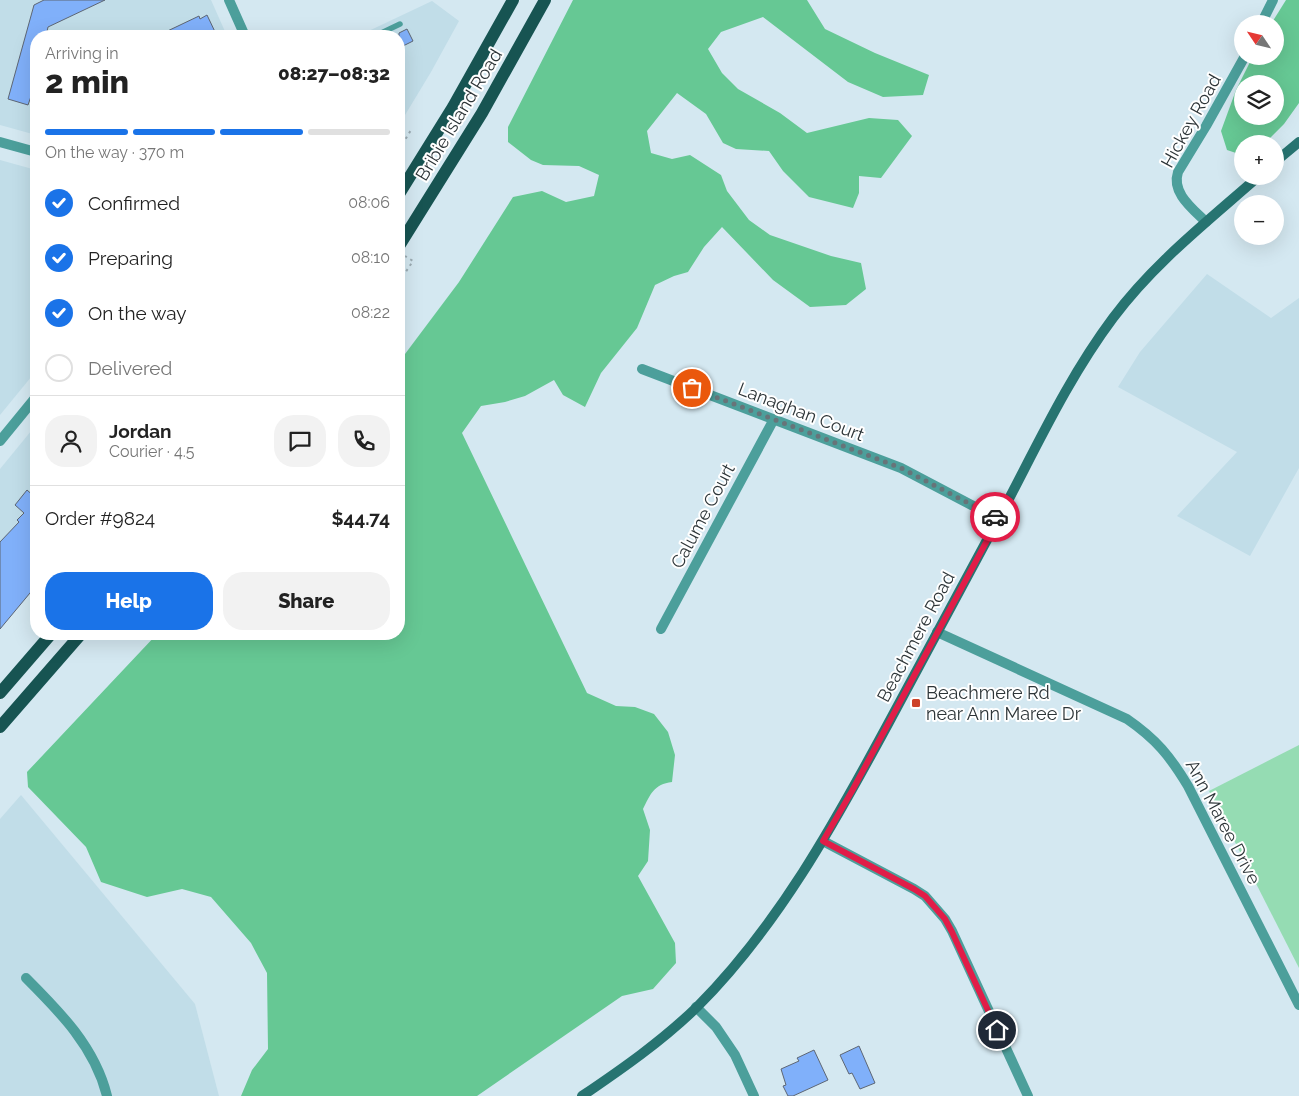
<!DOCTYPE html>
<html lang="en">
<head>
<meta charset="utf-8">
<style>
	:root { --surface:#fff; --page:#f2f2f2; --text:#222; --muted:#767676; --line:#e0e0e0; --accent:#1a73e8 }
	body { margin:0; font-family:Raleway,sans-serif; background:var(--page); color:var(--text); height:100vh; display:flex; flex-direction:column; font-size:19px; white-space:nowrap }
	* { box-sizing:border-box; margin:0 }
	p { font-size:16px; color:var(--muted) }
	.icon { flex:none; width:28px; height:28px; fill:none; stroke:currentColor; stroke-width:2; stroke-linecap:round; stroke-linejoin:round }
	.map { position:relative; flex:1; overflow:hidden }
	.panel { position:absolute; left:30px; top:30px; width:375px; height:610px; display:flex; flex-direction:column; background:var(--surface); border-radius:20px; box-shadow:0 5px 20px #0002 }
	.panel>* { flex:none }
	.needle { width:32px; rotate:305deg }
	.tools { position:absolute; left:1234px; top:15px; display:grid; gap:10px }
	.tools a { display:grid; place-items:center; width:50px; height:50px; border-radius:50%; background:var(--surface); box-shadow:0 5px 20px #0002; font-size:25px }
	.pin { position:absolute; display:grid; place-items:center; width:42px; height:42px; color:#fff; margin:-21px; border:2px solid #fff; border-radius:50%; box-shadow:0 1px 5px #0007 }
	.courier { position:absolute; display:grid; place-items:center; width:50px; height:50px; margin:-25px; border:4px solid #e11d48; border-radius:50%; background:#fff; color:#222; box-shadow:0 1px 6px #0007 }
	.headline em { font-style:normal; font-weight:800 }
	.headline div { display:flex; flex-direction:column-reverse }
	.headline { display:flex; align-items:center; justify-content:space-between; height:85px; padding:0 15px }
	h1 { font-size:32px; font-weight:800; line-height:38px }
	.bar { display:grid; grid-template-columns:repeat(4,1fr); gap:8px 5px; align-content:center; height:60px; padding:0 15px }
	.bar i { height:6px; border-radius:4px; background:var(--line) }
	.bar .selected { background:var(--accent) }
	.bar p { grid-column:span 4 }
	.line { display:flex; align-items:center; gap:12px; padding:0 15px; border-top:1px solid var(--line) }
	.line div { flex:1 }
	.round { display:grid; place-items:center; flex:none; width:52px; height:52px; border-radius:20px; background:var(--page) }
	ol { padding:0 15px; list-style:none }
	li { display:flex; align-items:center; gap:15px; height:55px }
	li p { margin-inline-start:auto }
	li .icon { padding:5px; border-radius:50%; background:var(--accent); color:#fff; stroke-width:4 }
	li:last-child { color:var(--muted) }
	li i { width:28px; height:28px; border:2px solid var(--line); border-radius:50% }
	.primary-button { display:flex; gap:10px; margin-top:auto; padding:10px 15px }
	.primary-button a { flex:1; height:58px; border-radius:20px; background:var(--accent); color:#fff; font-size:20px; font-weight:800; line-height:58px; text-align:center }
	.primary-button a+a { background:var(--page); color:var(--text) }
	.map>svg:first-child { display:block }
	.built { fill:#c1dde8 }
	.green { fill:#95dcb3 }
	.forest { fill:#66c894; fill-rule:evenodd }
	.building { fill:#80b0fa; stroke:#5d6674 }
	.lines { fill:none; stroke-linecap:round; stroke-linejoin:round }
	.path { stroke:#9cacb3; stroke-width:2; stroke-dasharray:2.5 4; stroke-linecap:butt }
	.lane { stroke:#4c9f9b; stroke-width:5.5 }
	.street { stroke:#4c9f9b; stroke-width:10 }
	.secondary { stroke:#277471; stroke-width:10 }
	.primary { stroke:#175452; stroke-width:12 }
	.done { stroke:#677479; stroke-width:5; stroke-dasharray:0 9 }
	.route { stroke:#e11d48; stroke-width:6 }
	.poi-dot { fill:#cd4229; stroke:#fff; stroke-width:2 }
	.labels { text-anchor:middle; stroke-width:4; stroke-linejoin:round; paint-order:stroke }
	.street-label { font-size:18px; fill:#2d3538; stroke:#fff }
	.poi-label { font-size:18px; fill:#2d3538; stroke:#fff; text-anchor:start }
</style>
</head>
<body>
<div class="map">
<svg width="1299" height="1096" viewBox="0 0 1299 1096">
	<rect width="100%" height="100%" fill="#d4e8f1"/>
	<g class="built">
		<polygon points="0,0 211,0 227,36 36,36 36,135 0,125"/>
		<polygon points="432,1 459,21 431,72 399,125 399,36 358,36"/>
		<polygon points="0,160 36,170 36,371 0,415"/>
		<polygon points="1207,274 1271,318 1299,298 1299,468 1250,556 1177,516 1237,452 1118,387 1140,352"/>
		<polygon points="36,425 36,586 0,629 0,469"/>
		<polygon points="21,795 195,1004 219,1096 0,1096 0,819"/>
	</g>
	<polygon class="green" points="1299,745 1299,968 1209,791"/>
	<g class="forest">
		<path d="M 573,0 L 807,0 L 825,29 L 875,53 L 929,75 L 923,95 L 883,97 L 848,82 L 763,17 L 721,32 L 708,49 L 722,73 L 738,89 L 780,113 L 807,133 L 869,118 L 898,120 L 912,136 L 881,178 L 859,176 L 859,193 L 853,208 L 809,197 L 783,171 L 769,151 L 736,149 L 723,143 L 706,114 L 677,93 L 647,131 L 651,153 L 672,159 L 690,155 L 721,175 L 727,191 L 749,220 L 770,235 L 831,256 L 861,263 L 866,289 L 846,305 L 810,307 L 773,280 L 722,227 L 704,247 L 688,272 L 674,276 L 655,285 L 637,328 L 601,373 L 585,407 L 563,395 L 554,380 L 525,396 L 505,402 L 481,406 L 462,433 L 587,693 L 616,706 L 635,707 L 654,714 L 668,732 L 675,755 L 672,782 C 654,784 650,795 643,809 L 650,830 L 648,861 L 638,876 L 675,943 L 676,963 L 653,989 L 622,996 L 477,1096 L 241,1096 L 252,1070 L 268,1049 L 267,973 L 251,943 L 211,897 L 182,889 L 147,897 L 101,882 L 86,847 L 28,787 L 27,772 L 157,634 L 399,634 L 399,362 L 459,282 L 513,197 L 542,191 L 566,202 L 594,196 L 599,175 L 579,166 L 543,165 L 531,160 L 508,142 L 508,127 Z"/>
		<path d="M 1286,0 L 1299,0 L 1299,103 L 1284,124 L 1264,144 L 1242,144 L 1242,155 L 1227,150 L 1221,131 L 1236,90 L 1253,56 L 1275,56 L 1275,24 L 1271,24 ZM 1242,84 L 1275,84 L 1275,116 L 1242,116 Z"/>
	</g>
	<g class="building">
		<polygon points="44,0 105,0 48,27 46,36 36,36 36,82 28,105 8,99 34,5"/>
		<polygon points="207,15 217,36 157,36 199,16 200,19"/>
		<polygon points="407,29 413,41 399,48 399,33"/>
		<polygon points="27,490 36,498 36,577 31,583 35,587 0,629 0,542 19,522 17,520 24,513 15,505"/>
		<polygon points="859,1046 875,1083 860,1089 852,1073 849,1074 840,1055"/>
		<polygon points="814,1050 828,1080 793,1096 788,1096 783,1086 786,1085 781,1069 799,1061 797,1058"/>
	</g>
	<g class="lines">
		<g class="path">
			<polyline points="399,150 411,130"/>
			<polyline points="399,282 413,261 405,256"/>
		</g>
		<polyline class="lane" points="375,36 400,24"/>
		<g class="street">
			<polyline points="229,0 245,36"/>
			<polyline points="1261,24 1273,0"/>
			<polyline points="0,142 36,152"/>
			<path d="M 1206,222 C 1193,209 1171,193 1178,172 L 1206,126 L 1245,56"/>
			<polyline points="642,369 901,468 998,519"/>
			<polyline points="0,441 36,397"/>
			<polyline points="661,629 774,419"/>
			<path d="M 937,632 L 1127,719 C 1156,739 1170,756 1188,786 L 1299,1005"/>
			<polyline points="823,841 914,889 925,896 945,919 952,931 1028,1096"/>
			<path d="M 26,978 C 60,1012 95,1047 107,1096"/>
			<polyline points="696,1007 716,1027 735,1055 754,1096"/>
		</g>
		<g class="secondary">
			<polyline points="1275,162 1299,142"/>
			<path d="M 582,1096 C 622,1069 662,1041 697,1007 C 778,926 834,824 888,724 C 926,654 964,584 1001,514 C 1036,448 1068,378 1113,318 C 1154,263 1208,221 1259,176"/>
		</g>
		<g class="primary">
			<polyline points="399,194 453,107 513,0"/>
			<polyline points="399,246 482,113 545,0"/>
			<polyline points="0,693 51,634"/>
			<polyline points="0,727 81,634"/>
		</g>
	</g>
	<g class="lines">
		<polyline class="done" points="692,388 901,468 995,517"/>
		<polyline class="route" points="995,517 998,519 990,535 852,791 823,841 914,889 925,896 945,919 952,932 997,1030"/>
	</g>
	<rect class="poi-dot" x="911" y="698" width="10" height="10" rx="2.5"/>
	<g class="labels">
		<g class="street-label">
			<text transform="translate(459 115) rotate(-59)" y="6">Bribie Island Road</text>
			<text transform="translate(1191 121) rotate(-61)" y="6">Hickey Road</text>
			<text transform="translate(801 412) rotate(21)" y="6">Lanaghan Court</text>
			<text transform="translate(703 516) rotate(-62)" y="6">Calume Court</text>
			<text transform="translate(916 637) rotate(-62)" y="6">Beachmere Road</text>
			<text transform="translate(1223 822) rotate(62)" y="6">Ann Maree Drive</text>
		</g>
		<g class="poi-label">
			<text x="926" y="699">Beachmere Rd<tspan x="926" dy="21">near Ann Maree Dr</tspan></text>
		</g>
	</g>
</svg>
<div class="tools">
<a><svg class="needle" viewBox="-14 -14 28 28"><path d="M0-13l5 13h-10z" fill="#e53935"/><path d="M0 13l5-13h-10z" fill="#767676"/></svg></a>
<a><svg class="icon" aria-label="layers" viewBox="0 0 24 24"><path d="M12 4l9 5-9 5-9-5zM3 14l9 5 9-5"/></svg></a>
<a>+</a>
<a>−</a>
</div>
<div class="pin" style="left:692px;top:388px;background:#ea580c"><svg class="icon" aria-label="bag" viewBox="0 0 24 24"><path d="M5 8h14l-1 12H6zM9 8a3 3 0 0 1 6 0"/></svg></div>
<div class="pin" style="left:997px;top:1030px;background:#1f2937"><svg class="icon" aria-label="home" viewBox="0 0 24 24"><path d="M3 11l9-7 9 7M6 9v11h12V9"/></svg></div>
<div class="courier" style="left:995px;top:517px"><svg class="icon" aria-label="car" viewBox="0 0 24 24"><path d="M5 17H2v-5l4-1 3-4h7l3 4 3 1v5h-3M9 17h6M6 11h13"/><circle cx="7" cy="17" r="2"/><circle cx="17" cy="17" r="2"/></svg></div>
<section class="panel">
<div class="headline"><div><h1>2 min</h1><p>Arriving in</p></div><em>08:27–08:32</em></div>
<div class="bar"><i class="selected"></i><i class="selected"></i><i class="selected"></i><i></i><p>On the way · 370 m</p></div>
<ol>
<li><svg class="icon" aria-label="check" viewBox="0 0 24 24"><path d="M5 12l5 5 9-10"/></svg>Confirmed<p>08:06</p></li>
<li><svg class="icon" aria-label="check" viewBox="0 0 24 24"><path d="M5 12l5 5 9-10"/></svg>Preparing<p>08:10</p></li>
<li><svg class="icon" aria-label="check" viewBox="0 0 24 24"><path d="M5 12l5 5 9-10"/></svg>On the way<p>08:22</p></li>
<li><i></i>Delivered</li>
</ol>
<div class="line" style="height:90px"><a class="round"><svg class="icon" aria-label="person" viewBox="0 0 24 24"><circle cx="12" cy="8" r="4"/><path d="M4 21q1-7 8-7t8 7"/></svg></a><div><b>Jordan</b><p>Courier · 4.5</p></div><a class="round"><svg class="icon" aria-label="chat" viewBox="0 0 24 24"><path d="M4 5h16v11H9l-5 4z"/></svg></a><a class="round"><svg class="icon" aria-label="phone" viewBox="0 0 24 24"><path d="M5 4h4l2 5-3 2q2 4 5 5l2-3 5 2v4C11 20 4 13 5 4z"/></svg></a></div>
<div class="line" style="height:65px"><div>Order #9824</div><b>$44.74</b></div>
<div class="primary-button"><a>Help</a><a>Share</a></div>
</section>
</div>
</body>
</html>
